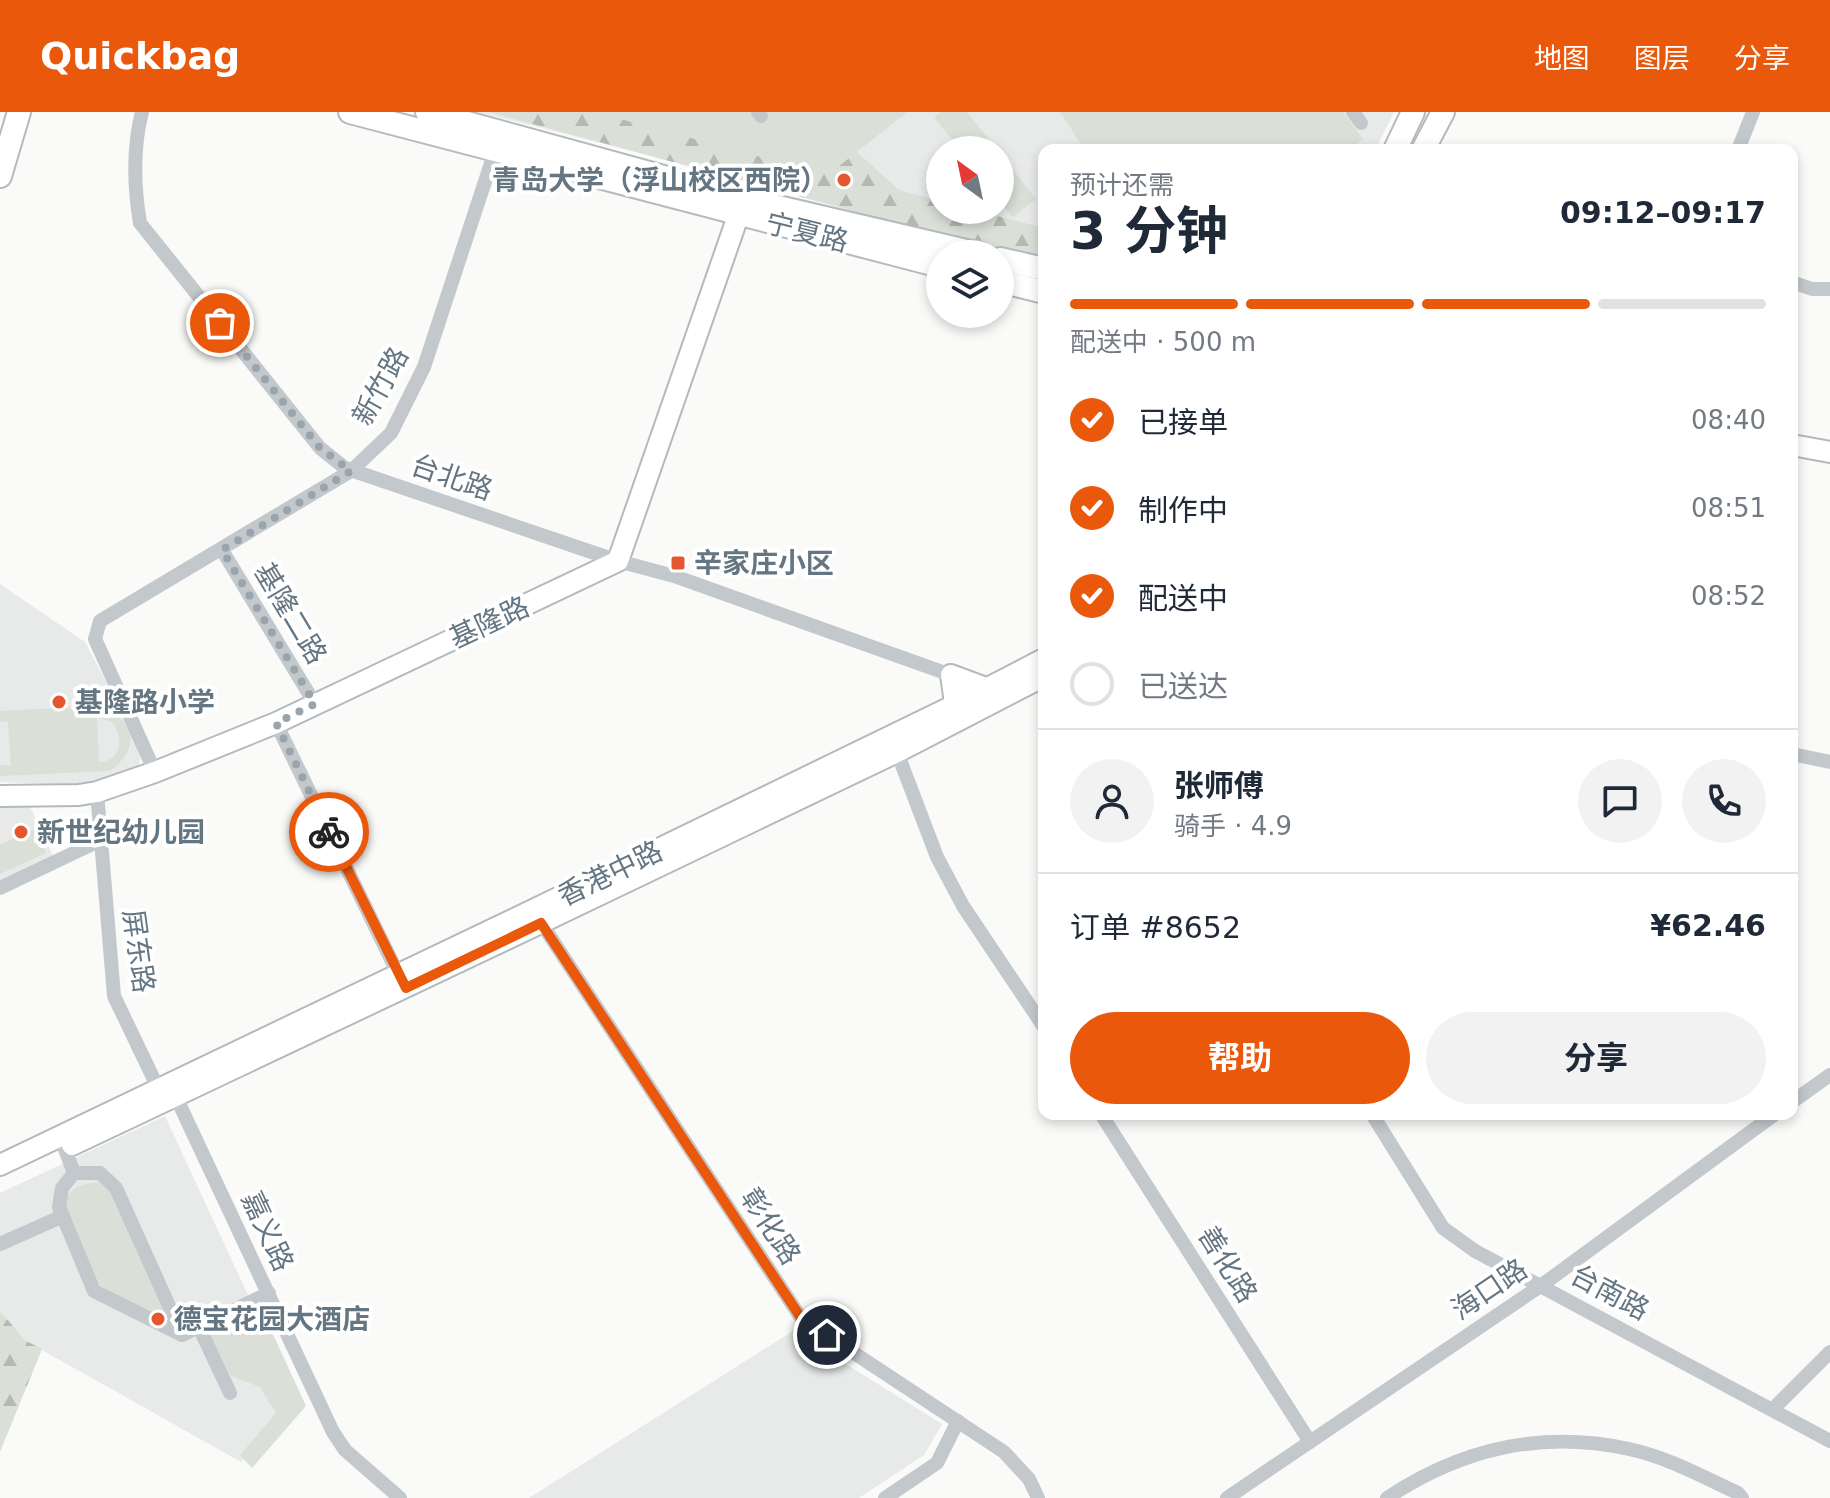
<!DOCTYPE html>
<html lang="zh">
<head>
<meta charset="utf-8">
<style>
	:root { --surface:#fff; --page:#f2f2f3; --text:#1f2937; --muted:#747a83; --line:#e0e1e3; --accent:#ea580c }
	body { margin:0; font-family:"DejaVu Sans","Noto Sans SC",sans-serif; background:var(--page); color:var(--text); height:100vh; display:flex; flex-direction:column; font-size:30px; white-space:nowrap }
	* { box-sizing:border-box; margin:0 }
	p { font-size:26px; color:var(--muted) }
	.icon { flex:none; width:44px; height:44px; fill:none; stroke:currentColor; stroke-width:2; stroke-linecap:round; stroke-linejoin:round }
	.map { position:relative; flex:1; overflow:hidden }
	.panel { position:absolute; left:1038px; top:32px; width:760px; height:976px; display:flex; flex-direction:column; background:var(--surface); border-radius:16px; box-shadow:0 4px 12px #0003 }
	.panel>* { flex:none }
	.needle { width:52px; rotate:327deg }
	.buttons { position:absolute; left:926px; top:24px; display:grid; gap:16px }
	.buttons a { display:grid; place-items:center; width:88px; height:88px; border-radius:50%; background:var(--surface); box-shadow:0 4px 12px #0003; font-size:40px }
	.pin { position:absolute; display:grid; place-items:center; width:68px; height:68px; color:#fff; margin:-34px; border:4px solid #fff; border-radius:50%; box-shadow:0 2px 8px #0007 }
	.courier { position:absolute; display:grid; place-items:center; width:80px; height:80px; margin:-40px; border:6px solid #ea580c; border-radius:50%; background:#fff; color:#222; box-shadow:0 2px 10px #0007 }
	.headline em { font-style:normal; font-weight:700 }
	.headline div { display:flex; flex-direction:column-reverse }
	.headline { display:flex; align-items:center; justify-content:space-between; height:136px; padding:0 32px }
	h1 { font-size:52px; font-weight:700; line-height:60px }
	.bar { display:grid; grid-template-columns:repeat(4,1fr); gap:12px 8px; align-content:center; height:96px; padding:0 32px }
	.bar i { height:10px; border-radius:6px; background:var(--line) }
	.bar .on { background:var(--accent) }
	.bar p { grid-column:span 4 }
	.line { display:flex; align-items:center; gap:20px; padding:0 32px; border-top:2px solid var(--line) }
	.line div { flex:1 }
	.round { display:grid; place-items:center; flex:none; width:84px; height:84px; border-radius:42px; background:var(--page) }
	ol { padding:0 32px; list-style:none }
	li { display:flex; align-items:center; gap:24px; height:88px }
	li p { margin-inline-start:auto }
	li .icon { padding:8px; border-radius:50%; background:var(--accent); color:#fff; stroke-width:4 }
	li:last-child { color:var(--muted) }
	li i { width:44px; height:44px; border:4px solid var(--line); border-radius:50% }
	.cta { display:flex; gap:16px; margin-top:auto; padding:16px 32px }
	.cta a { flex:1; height:92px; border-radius:48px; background:var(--accent); color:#fff; font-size:32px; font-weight:700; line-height:92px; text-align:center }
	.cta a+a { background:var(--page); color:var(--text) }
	header { display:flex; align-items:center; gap:48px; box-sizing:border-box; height:112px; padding:0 40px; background:var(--accent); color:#fff }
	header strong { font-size:38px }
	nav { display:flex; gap:44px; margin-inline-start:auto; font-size:28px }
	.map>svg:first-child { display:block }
	.built { fill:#e8e9e9; fill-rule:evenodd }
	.forest { fill:url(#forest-firs) }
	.green { fill:#dadfd7; fill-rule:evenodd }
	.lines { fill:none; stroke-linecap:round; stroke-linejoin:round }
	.secondary-casing { stroke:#b3babf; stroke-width:24 }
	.primary-casing { stroke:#b5babe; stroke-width:26 }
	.street { stroke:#c3c8cc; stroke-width:14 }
	.secondary { stroke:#fff; stroke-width:20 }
	.primary { stroke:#fff; stroke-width:22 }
	.done { stroke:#99a4ac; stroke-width:8; stroke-dasharray:0 14.4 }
	.route { stroke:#ea580c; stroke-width:10 }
	.poi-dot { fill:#e4572e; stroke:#fff; stroke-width:3 }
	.labels { text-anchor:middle; stroke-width:8; stroke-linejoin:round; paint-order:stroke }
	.poi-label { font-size:28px; font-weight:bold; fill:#657683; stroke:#fff; text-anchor:start }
	.street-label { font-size:28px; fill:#657683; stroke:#fff }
</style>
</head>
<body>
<header>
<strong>Quickbag</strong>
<nav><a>地图</a><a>图层</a><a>分享</a></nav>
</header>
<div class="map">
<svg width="1830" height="1386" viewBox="0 0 1830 1386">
	<defs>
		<pattern id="forest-firs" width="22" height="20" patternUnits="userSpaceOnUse" patternTransform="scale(2)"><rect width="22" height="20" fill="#dadfd7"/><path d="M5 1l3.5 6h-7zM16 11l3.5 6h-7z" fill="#b4b9b4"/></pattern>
	</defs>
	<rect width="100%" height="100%" fill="#fafaf8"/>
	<g class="built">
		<path d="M 478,0 L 1394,0 L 1375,38 L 1044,38 L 1044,143 ZM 940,38 L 1000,38 L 1000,98 L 940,98 Z"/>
		<polygon points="0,472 85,530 142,637 138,656 93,673 0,670"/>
		<polygon points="0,693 30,695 53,744 0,770"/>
		<polygon points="165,1004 298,1291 241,1350 26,1229 0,1199 0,1081"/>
		<polygon points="793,1219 942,1312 924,1343 859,1386 529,1386"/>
	</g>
	<g class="forest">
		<polygon points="489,0 813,0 899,78 940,89 940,98 974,98 1044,116 1044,151"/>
		<polygon points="0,1199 26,1229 42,1237 0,1340"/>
	</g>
	<g class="green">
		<polygon points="594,0 907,0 828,63"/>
		<polygon points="941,0 967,0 997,38 960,38 934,5"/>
		<polygon points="1060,0 1343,0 1363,27 1349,38 1085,38"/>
		<polygon points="1000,41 1036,87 1013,105 1000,89"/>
		<path d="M 98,594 C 134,606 143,635 110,659 L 0,664 L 0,653 L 11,654 L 8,609 L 0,610 L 0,599 ZM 97,605 L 112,610 C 124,626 122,649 99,650 Z"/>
		<polygon points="35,717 46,741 0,762 0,733"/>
		<path d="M 102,1070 L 111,1079 L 163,1198 L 147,1206 L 99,1172 L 64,1095 C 68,1074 83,1071 102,1070 Z"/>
		<polygon points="259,1192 306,1294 252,1356 240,1343 276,1301 260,1275 230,1263 207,1218"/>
	</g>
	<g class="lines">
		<g class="secondary-casing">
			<g id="secondary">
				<polyline points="1792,333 1830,340"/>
				<polyline points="957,605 951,563 994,579"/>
				<polyline points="0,684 79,683 97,680 155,660 276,611 618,449 744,87"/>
				<polyline points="72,1033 528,817 897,640 1044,564"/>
				<polyline points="0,1053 533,798 955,593 1044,547"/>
			</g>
		</g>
		<g class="primary-casing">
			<g id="primary">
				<polyline points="350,0 940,154"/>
				<polyline points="427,0 744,87 979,142"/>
				<polyline points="1395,38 1413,0"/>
				<polyline points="1423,38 1443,0"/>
				<polyline points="0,64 19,0"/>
				<polyline points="1000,147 1044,157"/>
				<polyline points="1000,169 1044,180"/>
			</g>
		</g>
		<g class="street">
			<path d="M 142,0 C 133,35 134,75 140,111 L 320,336 L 345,356 L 618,449 L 674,464 L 951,563"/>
			<polyline points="758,0 761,4"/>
			<polyline points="1353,0 1361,11"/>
			<polyline points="1738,38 1753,0"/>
			<polyline points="1792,170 1812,177 1830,177"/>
			<polyline points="222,438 315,592"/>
			<polyline points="276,611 402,870"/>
			<polyline points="897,640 937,745 963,794 1044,915"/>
			<polyline points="1792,642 1830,650"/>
			<polyline points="155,660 95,527 100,509 351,359 391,321 424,255 497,33"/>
			<polyline points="97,680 114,884 158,976 176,985 333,1320 345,1338 400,1386"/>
			<polyline points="0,776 101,728"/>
			<polyline points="536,803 801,1206 1004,1340 1029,1367 1038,1386"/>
			<polyline points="1792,990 1830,963"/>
			<polyline points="1101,1002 1310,1330"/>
			<polyline points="1372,1002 1443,1116 1475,1139 1830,1329"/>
			<polyline points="60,1024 74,1061 62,1076 59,1095 94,1179 182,1223 269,1181"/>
			<polyline points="74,1061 100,1061 116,1076 182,1223"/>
			<polyline points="0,1132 63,1104"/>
			<polyline points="199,1215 230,1281"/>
			<polyline points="1773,1297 1830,1240"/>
			<polyline points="885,1386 937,1351 958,1309"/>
			<polyline points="1227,1386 1542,1173 1775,1002"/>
			<path d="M 1387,1386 C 1462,1336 1541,1318 1629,1337 C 1667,1345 1703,1365 1738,1381 L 1742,1386"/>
		</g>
		<use href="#secondary" class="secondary"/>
		<use href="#primary" class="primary"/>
	</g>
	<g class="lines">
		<polyline class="done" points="220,211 320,336 351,359 222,438 315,592 276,611 329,720"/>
		<polyline class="route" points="329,720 406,876 541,811 801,1206 827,1223"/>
	</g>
	<g class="poi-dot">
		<circle cx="844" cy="68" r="8"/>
		<rect x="670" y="443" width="16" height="16" rx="4"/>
		<circle cx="59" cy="590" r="8"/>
		<circle cx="21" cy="720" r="8"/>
		<circle cx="158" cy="1207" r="8"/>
	</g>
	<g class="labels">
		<g class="poi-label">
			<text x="828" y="78" text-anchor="end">青岛大学（浮山校区西院）</text>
			<text x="694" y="461">辛家庄小区</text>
			<text x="75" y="600">基隆路小学</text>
			<text x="37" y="730">新世纪幼儿园</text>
			<text x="174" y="1217">德宝花园大酒店</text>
		</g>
		<g class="street-label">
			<text transform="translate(807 120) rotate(14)" y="10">宁夏路</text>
			<text transform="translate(380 274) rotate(-61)" y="10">新竹路</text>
			<text transform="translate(452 365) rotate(19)" y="10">台北路</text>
			<text transform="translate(291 501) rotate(59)" y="10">基隆二路</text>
			<text transform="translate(489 510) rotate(-25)" y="10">基隆路</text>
			<text transform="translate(610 761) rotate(-26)" y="10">香港中路</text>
			<text transform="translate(139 839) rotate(82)" y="10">屏东路</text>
			<text transform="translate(771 1114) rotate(57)" y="10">彰化路</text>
			<text transform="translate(268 1119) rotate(65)" y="10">嘉义路</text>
			<text transform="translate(1228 1152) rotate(58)" y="10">善化路</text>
			<text transform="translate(1489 1177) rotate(-34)" y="10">海口路</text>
			<text transform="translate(1610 1180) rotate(28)" y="10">台南路</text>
		</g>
	</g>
</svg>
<div class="buttons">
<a><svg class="needle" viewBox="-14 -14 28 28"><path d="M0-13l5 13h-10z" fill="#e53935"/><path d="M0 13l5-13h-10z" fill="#747a83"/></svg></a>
<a><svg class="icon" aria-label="layers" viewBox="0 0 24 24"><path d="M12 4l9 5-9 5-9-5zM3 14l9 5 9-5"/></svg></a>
</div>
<div class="pin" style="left:220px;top:211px;background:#ea580c"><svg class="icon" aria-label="bag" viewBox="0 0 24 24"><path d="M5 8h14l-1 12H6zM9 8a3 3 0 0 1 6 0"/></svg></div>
<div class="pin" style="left:827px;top:1223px;background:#1f2937"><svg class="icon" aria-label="home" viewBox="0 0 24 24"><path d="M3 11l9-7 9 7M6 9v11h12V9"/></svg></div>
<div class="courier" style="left:329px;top:720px"><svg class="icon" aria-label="bike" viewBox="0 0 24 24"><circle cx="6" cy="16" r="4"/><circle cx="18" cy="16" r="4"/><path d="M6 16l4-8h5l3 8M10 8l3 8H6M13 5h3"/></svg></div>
<section class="panel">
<div class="headline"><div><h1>3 分钟</h1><p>预计还需</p></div><em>09:12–09:17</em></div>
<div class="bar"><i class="on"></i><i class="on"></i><i class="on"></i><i></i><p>配送中 · 500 m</p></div>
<ol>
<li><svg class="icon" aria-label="check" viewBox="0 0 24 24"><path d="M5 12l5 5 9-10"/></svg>已接单<p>08:40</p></li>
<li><svg class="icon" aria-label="check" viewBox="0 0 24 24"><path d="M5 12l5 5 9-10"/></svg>制作中<p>08:51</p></li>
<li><svg class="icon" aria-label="check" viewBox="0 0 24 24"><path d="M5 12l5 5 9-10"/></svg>配送中<p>08:52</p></li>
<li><i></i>已送达</li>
</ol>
<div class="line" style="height:144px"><a class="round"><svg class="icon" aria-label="person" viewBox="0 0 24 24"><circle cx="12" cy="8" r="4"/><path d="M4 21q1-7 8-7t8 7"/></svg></a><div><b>张师傅</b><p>骑手 · 4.9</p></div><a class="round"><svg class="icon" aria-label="chat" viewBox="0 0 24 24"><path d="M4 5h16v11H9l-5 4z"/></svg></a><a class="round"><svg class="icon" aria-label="phone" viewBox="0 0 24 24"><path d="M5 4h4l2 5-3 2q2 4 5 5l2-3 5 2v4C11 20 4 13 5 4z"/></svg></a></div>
<div class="line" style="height:104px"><div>订单 #8652</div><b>¥62.46</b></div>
<div class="cta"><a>帮助</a><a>分享</a></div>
</section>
</div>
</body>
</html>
